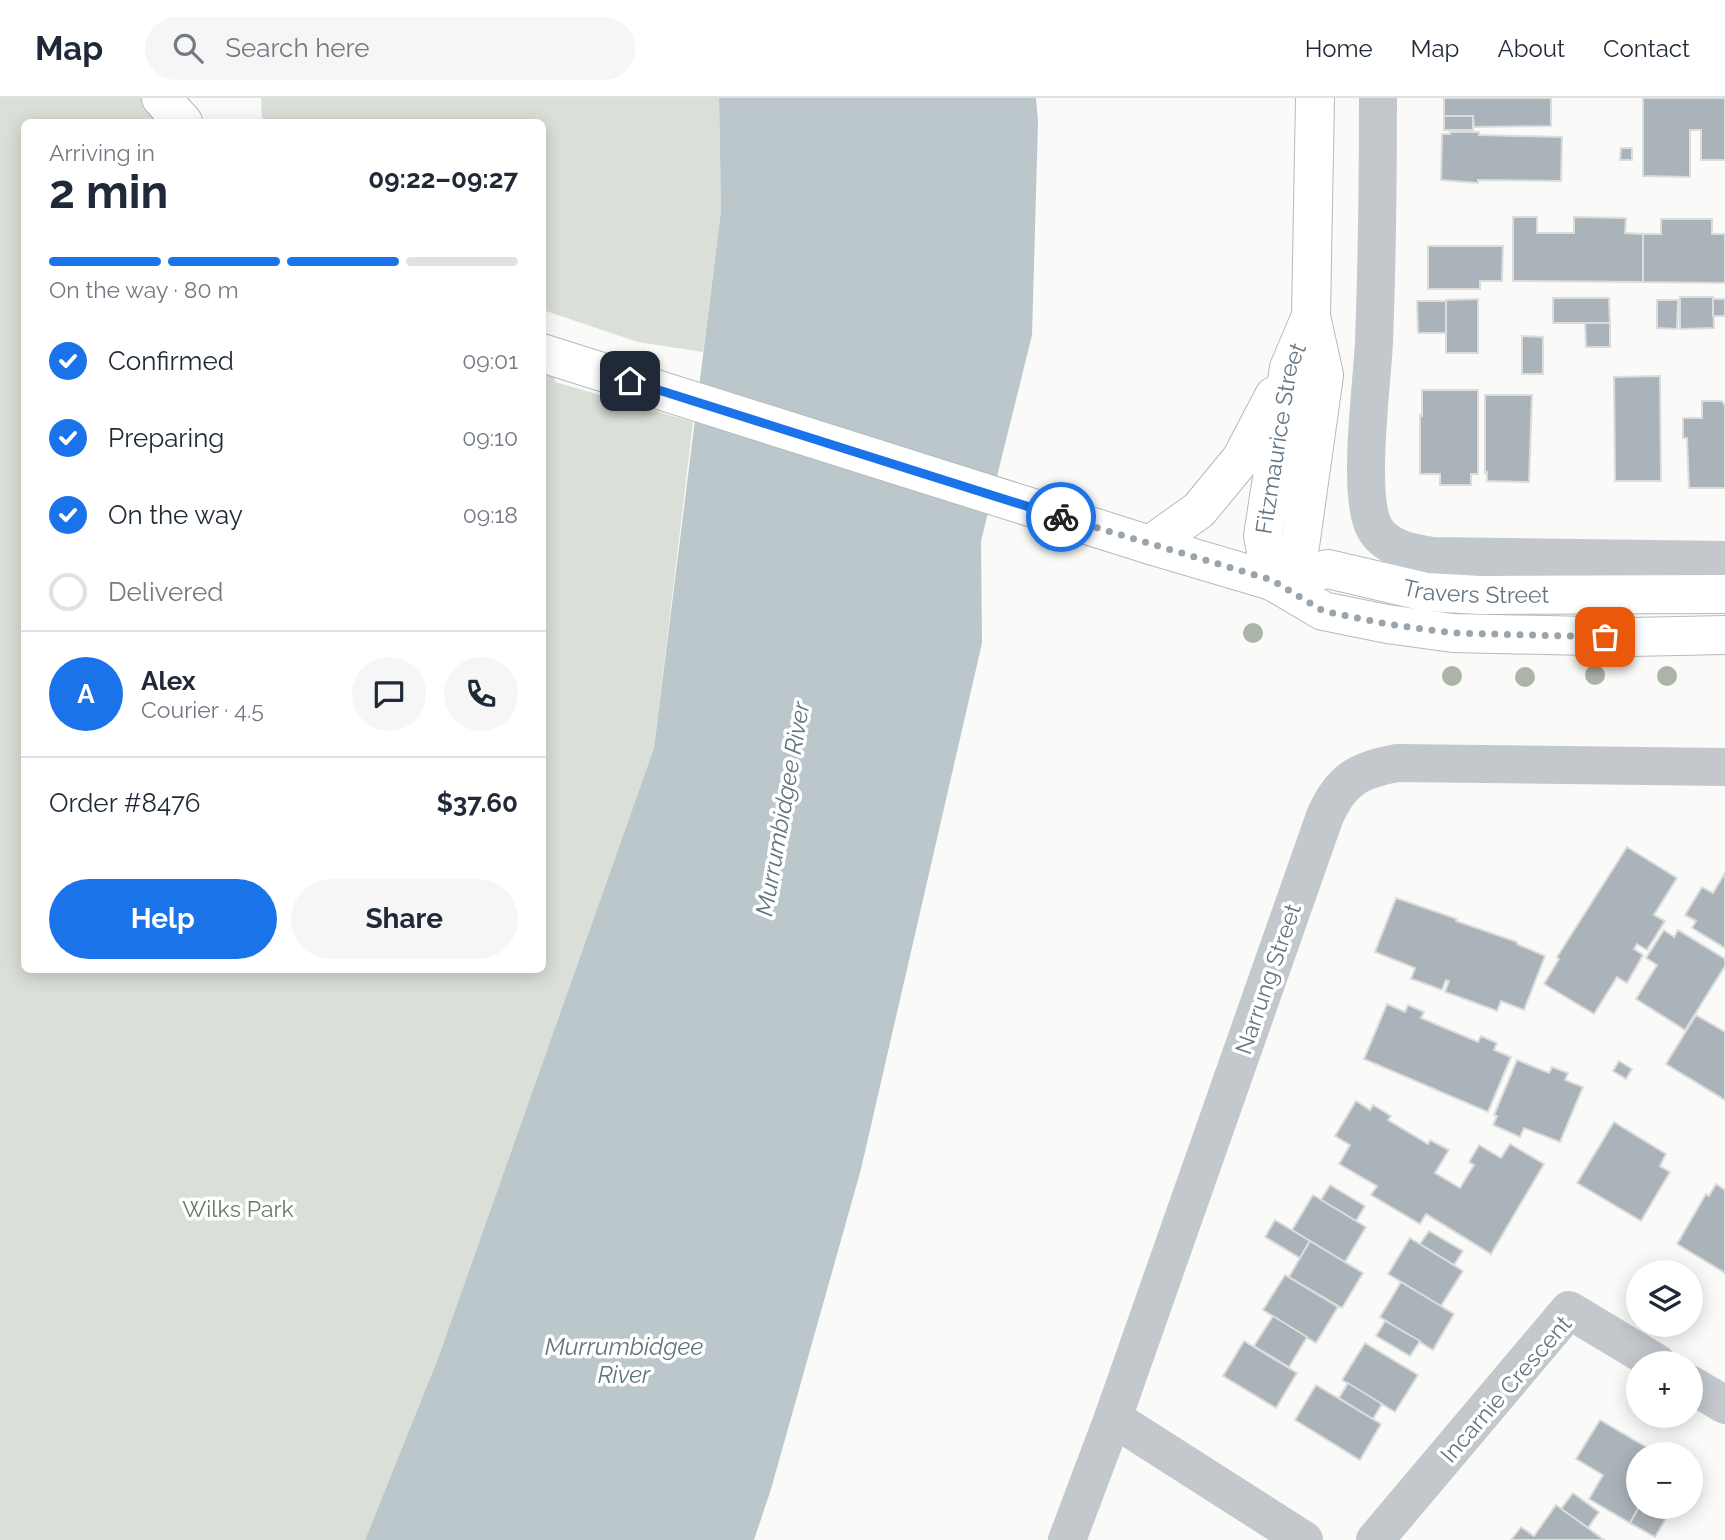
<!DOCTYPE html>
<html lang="en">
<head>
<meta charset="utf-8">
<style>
	:root { --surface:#fff; --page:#f6f6f7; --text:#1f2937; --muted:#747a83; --line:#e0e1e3; --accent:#1a73e8 }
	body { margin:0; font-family:Raleway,sans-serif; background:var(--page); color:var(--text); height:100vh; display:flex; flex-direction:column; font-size:26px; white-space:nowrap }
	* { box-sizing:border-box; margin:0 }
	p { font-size:23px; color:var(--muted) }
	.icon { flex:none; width:38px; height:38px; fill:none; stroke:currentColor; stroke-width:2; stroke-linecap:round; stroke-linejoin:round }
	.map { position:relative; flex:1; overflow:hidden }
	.panel { position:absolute; left:21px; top:21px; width:525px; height:854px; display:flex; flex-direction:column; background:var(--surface); border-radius:10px; box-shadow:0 4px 18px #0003 }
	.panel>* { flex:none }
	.fabs { position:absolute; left:1626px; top:1162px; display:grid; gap:14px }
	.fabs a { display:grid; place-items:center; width:77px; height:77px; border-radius:50%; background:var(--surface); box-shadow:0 4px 18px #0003; font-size:35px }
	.pin { position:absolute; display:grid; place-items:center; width:60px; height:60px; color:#fff; margin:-30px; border-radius:14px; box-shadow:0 4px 10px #0006 }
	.courier { position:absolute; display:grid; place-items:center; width:70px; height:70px; margin:-35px; border:5px solid #1a73e8; border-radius:50%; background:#fff; color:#222; box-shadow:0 2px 9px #0007 }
	.summary em { font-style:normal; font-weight:700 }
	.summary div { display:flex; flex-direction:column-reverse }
	.summary { display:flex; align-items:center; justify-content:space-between; height:119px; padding:0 28px }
	h1 { font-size:46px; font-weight:700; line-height:52px }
	.bar { display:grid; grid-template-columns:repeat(4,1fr); gap:10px 7px; align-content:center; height:84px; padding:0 28px }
	.bar i { height:9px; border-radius:5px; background:var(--line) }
	.bar .selected { background:var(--accent) }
	.bar p { grid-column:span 4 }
	.line { display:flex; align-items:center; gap:18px; padding:0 28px; border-top:2px solid var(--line) }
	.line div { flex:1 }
	.round { display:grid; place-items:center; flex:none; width:74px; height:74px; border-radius:37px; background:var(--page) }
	ol { padding:0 28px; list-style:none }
	li { display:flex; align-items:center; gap:21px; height:77px }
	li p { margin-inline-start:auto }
	li .icon { padding:7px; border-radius:50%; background:var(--accent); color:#fff; stroke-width:4 }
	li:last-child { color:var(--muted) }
	li i { width:38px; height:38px; border:4px solid var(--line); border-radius:50% }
	.primary-button { display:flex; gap:14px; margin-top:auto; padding:14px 28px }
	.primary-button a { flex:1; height:80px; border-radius:42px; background:var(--accent); color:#fff; font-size:28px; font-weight:700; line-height:80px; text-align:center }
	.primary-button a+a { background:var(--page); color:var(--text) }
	header { display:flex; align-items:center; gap:42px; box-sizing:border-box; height:98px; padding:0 35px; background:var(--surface); border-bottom:2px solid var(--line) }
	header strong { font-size:33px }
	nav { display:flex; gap:38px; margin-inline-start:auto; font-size:24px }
	.search { width:490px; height:63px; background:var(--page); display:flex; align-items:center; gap:18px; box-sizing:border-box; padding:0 24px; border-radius:38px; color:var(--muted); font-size:26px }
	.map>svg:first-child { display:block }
	.green { fill:#dadfd7 }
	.water { fill:#bbc7cb }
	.building { fill:#aab3b9; stroke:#dcdcda; stroke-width:2 }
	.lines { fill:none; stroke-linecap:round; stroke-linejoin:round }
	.major-casing { stroke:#b5babe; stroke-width:40 }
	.minor { stroke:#c3c8cc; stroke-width:38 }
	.major { stroke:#fff; stroke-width:38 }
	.tree { fill:#aab4a7 }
	.done { stroke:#99a4ac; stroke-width:7; stroke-dasharray:0 12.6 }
	.route { stroke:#1a73e8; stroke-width:9 }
	.labels { text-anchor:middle; stroke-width:7; stroke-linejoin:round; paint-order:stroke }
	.street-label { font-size:23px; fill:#657683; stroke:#fff }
	.park-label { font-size:23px; fill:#687a64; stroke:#fff }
	.water-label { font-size:24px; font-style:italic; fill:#60757c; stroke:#fff }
</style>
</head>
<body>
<header>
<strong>Map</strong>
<div class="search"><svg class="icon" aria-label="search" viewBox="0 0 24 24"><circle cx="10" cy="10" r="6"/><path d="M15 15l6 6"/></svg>Search here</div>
<nav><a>Home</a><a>Map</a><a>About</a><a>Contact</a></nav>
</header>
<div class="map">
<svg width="1725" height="1442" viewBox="0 0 1725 1442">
	<rect width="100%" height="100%" fill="#fafaf8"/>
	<g class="green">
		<polygon points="0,0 161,0 183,24 24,24 24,872 542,872 543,255 550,258 555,284 693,324 654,650 437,1263 365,1442 0,1442"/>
		<polygon points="261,0 719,0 721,113 703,254 638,244 543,212 542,24 265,24 262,19"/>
	</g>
	<polygon class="water" points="719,0 1036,0 1038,24 1032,237 981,443 982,545 861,1071 771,1391 754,1442 365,1442 437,1263 654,650 721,113"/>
	<g class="building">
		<polygon points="1444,0 1551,0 1551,28 1474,29 1473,18 1444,18"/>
		<polygon points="1643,0 1725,0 1725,62 1701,62 1701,32 1690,32 1690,79 1643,78"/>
		<rect x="1444" y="18" width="29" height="14"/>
		<polygon points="1450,34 1479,34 1479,37 1562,39 1561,83 1478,82 1478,85 1441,82 1442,36 1450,36"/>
		<polygon points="1621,50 1632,50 1632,62 1620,62"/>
		<polygon points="1513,119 1537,119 1537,135 1574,135 1574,119 1626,120 1625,135 1643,136 1643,184 1513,183"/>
		<polygon points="1661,121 1712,121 1712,136 1725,136 1725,185 1643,184 1643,136 1661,136"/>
		<polygon points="1428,148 1503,148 1502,183 1480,183 1480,191 1428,191"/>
		<polygon points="1680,199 1713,199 1714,230 1680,231"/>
		<polygon points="1553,200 1609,200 1610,225 1553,225"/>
		<polygon points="1478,201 1478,255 1446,255 1446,202"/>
		<rect x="1713" y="201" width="12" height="17"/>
		<polygon points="1657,202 1678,202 1677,231 1657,230"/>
		<polygon points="1417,203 1446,203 1446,235 1418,235"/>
		<polygon points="1585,225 1610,225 1610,249 1586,249"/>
		<polygon points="1522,238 1543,239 1543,276 1522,276"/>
		<polygon points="1660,278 1661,383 1615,383 1614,279"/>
		<polygon points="1422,292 1478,292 1478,376 1471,376 1471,387 1440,387 1440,376 1420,376 1420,317 1422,318"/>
		<polygon points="1485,297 1532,297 1529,384 1487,383 1487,374 1485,375"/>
		<polygon points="1702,303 1722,303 1725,308 1725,390 1689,390 1687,340 1683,340 1683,320 1702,320"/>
		<polygon points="1627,749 1677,780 1654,817 1665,823 1647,852 1637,846 1634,851 1643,857 1627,885 1617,879 1594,916 1544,886 1559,861 1557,859"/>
		<polygon points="1725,775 1725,850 1692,830 1696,823 1685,817 1702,789 1713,795"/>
		<polygon points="1396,800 1457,821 1456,823 1517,844 1517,846 1545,858 1524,912 1501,903 1497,913 1454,897 1445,894 1449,883 1446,882 1442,892 1418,883 1411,881 1415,870 1375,854"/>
		<polygon points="1664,832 1674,839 1678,832 1725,861 1725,868 1685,932 1636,901 1657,867 1646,860"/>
		<polygon points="1387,906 1405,914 1408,907 1424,914 1421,920 1478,944 1481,938 1497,945 1494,952 1511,959 1488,1014 1364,961"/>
		<polygon points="1696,917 1725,934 1725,1002 1666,966"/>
		<polygon points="1517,962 1549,975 1552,969 1568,975 1565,982 1583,989 1560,1044 1524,1030 1520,1039 1493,1027 1497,1018 1494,1017"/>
		<polygon points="1619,963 1632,971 1626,981 1613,973"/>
		<polygon points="1356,1003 1370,1012 1373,1007 1391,1018 1388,1022 1428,1046 1430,1042 1449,1052 1435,1075 1460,1090 1474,1067 1469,1064 1479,1047 1501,1060 1510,1046 1544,1066 1491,1156 1426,1116 1420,1126 1371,1097 1377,1088 1339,1066 1350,1047 1335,1038"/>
		<polygon points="1614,1024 1666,1056 1660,1068 1670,1074 1641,1123 1577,1085"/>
		<polygon points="1716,1086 1725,1092 1725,1175 1677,1146 1706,1096 1709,1098"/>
		<polygon points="1330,1087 1365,1108 1356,1123 1321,1102"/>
		<polygon points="1313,1097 1366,1129 1345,1164 1292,1132"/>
		<polygon points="1275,1122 1310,1143 1300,1160 1265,1139"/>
		<polygon points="1429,1133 1463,1153 1454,1167 1420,1146"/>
		<polygon points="1410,1140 1463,1173 1441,1208 1388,1176"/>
		<polygon points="1310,1143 1363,1175 1342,1210 1289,1179"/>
		<polygon points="1285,1177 1338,1209 1316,1245 1263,1212"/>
		<polygon points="1401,1184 1454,1216 1433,1252 1380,1219"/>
		<polygon points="1273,1218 1307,1239 1289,1269 1254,1248"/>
		<polygon points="1385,1223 1420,1243 1410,1258 1376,1238"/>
		<polygon points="1244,1243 1297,1275 1276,1310 1223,1278"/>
		<polygon points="1365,1245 1418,1277 1395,1314 1342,1282"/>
		<polygon points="1348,1285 1382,1306 1373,1321 1339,1300"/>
		<polygon points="1316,1287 1381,1326 1360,1362 1295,1322"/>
		<polygon points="1600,1322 1658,1356 1638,1356 1639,1409 1630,1425 1589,1401 1603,1377 1576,1361"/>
		<polygon points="1573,1395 1599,1414 1588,1430 1561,1411"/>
		<polygon points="1556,1407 1588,1430 1604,1442 1511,1442 1521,1429 1534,1438"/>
		<polygon points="1639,1409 1673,1409 1655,1439 1630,1425"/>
	</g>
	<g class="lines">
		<g class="major-casing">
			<g id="major">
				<polyline points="161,0 183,24"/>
				<polyline points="542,255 1150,447 1272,483 1323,513 1387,526 1453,535 1631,539 1725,537"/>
				<polyline points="1150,447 1199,412 1241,361 1274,298"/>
				<polyline points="1272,483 1300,448 1324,277 1311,218 1315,0"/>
				<path id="s1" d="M 1272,483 L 1328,471 L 1426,494 L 1481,497 L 1725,496"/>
				<path id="s2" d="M 1272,483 L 1263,438 L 1289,270 L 1311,218"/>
			</g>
		</g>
		<g class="minor">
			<path d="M 1378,0 C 1378,81 1377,163 1374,244 C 1372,286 1357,396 1374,429 C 1385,450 1411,455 1433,458 L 1725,462"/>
			<polyline points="1690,1286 1725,1307"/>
			<polyline points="1113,1320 1304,1442"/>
			<path d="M 1067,1442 L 1113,1320 L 1325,718 C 1341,682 1358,672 1397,665 L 1725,669"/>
			<polyline points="1375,1442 1569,1212 1657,1265"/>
		</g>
		<use href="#major" class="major"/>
	</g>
	<g class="tree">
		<circle cx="1253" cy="535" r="10"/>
		<circle cx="1595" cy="577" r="10"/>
		<circle cx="1452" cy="578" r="10"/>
		<circle cx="1667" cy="578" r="10"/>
		<circle cx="1525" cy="579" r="10"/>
	</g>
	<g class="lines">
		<polyline class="done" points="1061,419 1272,482 1323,513 1387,526 1453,535 1605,539"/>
		<polyline class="route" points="630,283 1061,419"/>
	</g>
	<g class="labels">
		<g class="street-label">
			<text dy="8" stroke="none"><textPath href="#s2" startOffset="145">Fitzmaurice Street</textPath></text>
			<text dy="8" stroke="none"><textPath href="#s1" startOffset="208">Travers Street</textPath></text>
			<text transform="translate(1268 881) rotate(-71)" y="8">Narrung Street</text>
			<text transform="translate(1506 1291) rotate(-49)" y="8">Incarnie Crescent</text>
		</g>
		<g class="park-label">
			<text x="238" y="1119">Wilks Park</text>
		</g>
		<g class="water-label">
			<text transform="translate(783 711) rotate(-80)" y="8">Murrumbidgee River</text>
			<text x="624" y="1257">Murrumbidgee<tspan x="624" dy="28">River</tspan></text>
		</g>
	</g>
</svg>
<div class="fabs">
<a><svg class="icon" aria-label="layers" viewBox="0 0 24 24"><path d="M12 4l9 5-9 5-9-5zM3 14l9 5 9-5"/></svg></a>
<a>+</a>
<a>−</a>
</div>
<div class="pin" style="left:1605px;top:539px;background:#ea580c"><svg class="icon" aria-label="bag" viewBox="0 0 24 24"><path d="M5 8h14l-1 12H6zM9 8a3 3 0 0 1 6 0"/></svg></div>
<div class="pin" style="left:630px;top:283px;background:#1f2937"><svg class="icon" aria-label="home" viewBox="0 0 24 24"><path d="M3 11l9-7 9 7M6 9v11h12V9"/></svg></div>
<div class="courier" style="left:1061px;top:419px"><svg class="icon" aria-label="bike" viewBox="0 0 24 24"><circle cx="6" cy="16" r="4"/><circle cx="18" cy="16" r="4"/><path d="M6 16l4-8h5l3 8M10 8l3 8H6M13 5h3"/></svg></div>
<section class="panel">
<div class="summary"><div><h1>2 min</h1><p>Arriving in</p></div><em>09:22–09:27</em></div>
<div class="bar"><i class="selected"></i><i class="selected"></i><i class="selected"></i><i></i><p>On the way · 80 m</p></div>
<ol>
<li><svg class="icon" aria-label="check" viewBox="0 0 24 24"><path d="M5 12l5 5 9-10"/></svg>Confirmed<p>09:01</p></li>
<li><svg class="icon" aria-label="check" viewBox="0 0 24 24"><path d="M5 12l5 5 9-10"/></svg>Preparing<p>09:10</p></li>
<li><svg class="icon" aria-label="check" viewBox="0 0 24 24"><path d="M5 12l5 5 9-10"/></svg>On the way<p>09:18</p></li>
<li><i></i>Delivered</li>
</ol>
<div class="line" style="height:126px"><b class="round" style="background:var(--accent);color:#fff">A</b><div><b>Alex</b><p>Courier · 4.5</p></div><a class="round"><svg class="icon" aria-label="chat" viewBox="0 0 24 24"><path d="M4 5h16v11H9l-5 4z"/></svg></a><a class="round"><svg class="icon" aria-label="phone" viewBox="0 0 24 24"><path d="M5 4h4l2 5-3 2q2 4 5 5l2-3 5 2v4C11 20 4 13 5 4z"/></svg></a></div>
<div class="line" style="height:91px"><div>Order #8476</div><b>$37.60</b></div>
<div class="primary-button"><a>Help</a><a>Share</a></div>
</section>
</div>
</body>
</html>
